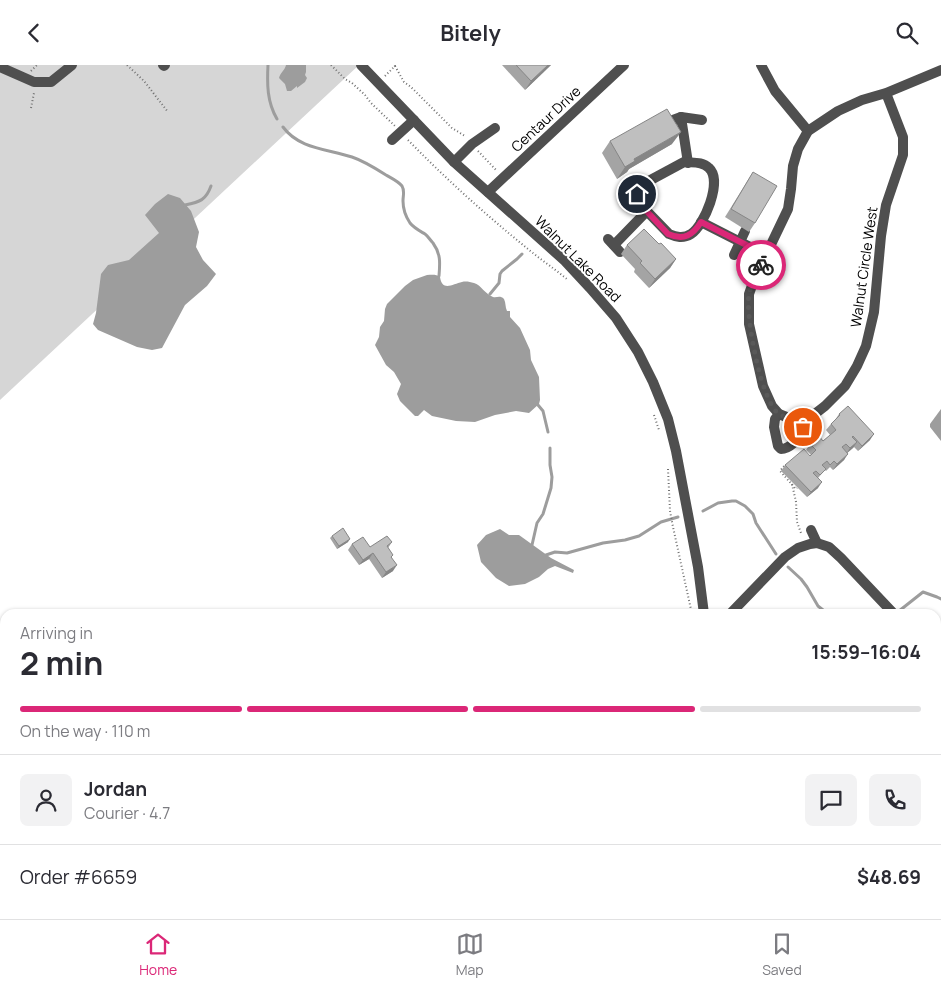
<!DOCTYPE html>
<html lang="en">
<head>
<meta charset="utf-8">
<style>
	:root { --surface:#fff; --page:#f2f2f3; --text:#2b2b33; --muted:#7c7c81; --line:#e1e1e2; --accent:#db2777 }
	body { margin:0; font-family:Manrope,sans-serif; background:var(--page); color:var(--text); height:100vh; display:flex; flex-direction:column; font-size:19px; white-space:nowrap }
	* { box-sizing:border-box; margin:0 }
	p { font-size:16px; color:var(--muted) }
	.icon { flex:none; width:28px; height:28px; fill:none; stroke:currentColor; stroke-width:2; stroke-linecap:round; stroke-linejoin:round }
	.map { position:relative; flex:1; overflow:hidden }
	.details { position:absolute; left:0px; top:544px; width:941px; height:311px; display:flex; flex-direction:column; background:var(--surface); border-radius:15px 15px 0 0; box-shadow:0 1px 4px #0004 }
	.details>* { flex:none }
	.pin { position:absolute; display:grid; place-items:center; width:42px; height:42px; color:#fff; margin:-21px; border:2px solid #fff; border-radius:50%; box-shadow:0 1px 5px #0007 }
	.courier { position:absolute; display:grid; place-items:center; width:50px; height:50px; margin:-25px; border:4px solid #db2777; border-radius:50%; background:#fff; color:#222; box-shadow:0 1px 6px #0007 }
	.head em { font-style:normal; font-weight:700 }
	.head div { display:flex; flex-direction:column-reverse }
	.head { display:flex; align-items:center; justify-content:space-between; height:85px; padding:0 20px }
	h1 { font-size:32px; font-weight:700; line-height:38px }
	.bar { display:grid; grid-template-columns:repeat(4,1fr); gap:8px 5px; align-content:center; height:60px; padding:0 20px }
	.bar i { height:6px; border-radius:4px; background:var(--line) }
	.bar .on { background:var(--accent) }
	.bar p { grid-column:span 4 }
	.line { display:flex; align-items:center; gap:12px; padding:0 20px; border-top:1px solid var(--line) }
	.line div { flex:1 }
	.round { display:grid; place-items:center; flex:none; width:52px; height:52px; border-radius:8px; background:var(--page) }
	header { display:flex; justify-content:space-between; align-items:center; height:65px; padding:0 20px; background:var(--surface); font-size:22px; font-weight:700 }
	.tab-bar { display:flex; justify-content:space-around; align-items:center; height:70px; border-top:1px solid var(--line); background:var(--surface); font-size:14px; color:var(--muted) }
	.tab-bar a { display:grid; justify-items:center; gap:2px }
	.tab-bar .on { color:var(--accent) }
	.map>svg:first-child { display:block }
	.green { fill:#d6d6d6 }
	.water { fill:#9d9d9d }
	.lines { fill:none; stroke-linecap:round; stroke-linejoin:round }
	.stream { stroke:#9d9d9d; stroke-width:3 }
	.path { stroke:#717171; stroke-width:2; stroke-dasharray:1 2.5; stroke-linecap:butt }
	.minor { stroke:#4f4f4f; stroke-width:10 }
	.wall { fill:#a4a4a4 }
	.shaded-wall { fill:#868686 }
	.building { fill:#bfbfbf; stroke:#868686 }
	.done { stroke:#595959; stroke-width:5; stroke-dasharray:0 9 }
	.route { stroke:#db2777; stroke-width:6 }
	.labels { text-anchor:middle; stroke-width:4; stroke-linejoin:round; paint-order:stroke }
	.street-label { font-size:14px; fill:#000; stroke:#fff }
</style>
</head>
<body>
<header><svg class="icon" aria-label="back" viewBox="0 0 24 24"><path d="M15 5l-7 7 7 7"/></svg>Bitely<svg class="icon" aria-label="search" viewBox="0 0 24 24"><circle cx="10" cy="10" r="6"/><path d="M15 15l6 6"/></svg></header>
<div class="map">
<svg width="941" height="854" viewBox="0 0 941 854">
	<rect width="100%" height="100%" fill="#fff"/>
	<polygon class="green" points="0,0 359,0 0,335"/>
	<g class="water">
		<path d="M 286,0 L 306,0 L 306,7 L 305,10 L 307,13 L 305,17 L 297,23 L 297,21 L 291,26 L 287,26 L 285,19 L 279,13 C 280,8 285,5 286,0 Z"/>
		<polygon points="168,129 180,133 191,146 199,167 196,182 203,195 216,209 207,221 185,240 162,283 152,285 137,282 98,265 93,259 96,248 101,209 108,200 129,195 159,168 145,150 155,139"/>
		<path d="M 427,210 C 432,210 436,209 440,212 C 442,227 453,219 462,217 C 466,216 470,217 474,218 C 481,220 485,229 493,232 C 497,233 500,230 504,234 C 506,238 505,242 507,246 L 510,246 L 510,252 L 520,263 L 530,285 L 531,295 L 539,312 L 540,335 L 539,339 L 529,348 L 516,346 L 495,350 L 475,357 L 456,356 L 432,351 L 424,345 L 418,351 L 415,351 L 400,336 L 397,329 L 401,319 L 394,307 L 386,300 L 375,280 L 379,272 L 380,262 L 384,256 L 385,244 L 387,239 L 405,221 L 413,215 Z"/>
		<polygon points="941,344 941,376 930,362 930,359"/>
		<polygon points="500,464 509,470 519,470 551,493 574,505 573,508 555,501 548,504 539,512 525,519 509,521 496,513 481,497 477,480 486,470"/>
		<polygon points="941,785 941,854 866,854 869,850 936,850 936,790"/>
	</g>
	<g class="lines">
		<g class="stream">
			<path d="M 268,0 C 267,19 267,37 277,54"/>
			<path d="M 283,62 C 299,84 328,84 352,92 C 364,96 375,103 386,110 C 391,113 398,116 402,121 C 405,126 403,130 403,136 C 403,143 406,152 410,158 C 414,163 420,166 425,169 C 428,171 430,175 433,178 C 441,189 440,198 439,211"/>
			<path d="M 185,140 C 200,137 206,135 211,121"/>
			<polyline points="490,229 499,218 500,209 502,206 517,194 522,189"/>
			<polyline points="538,340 543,346 548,367"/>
			<polyline points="703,446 718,438 732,436 736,436 745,441 753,449 756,458 776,489"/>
			<polyline points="532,480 537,458 543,449 551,423 552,412 550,400 550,383"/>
			<polyline points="546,490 555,487 567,488 603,478 625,475 639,471 661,457 678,452"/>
			<polyline points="788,502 801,514 807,522 818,541 828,549"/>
			<polyline points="899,546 923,527 937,532 941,534"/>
			<polyline points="0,576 5,582"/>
			<polyline points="114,850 114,854"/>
		</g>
		<g class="path">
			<polyline points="127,0 144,16 168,47"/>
			<polyline points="331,0 345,14 352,18 365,30 371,38 395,61"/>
			<polyline points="395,1 404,17 411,22 452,63 465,71"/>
			<polyline points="31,6 37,0"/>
			<polyline points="385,11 395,1 394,0"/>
			<polyline points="31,43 34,28"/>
			<path d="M 408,75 C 446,114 486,150 528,184 C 541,195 555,204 568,215"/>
			<polyline points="478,86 497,106"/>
			<polyline points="654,350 659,365"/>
			<polyline points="784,401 780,406 796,424 797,423"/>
			<polyline points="668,404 670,446 673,462 692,549"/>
			<polyline points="792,419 796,437 797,457 801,468"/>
			<polyline points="691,854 691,850"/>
		</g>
		<g class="minor">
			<polyline points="163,0 164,1 165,0"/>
			<polyline points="361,0 454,97 565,196 590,223 616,253 638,287 653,317 668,354 676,386 698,502 704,549"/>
			<polyline points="761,0 775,26 808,66"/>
			<polyline points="0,2 34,17 51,17 72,0"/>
			<polyline points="886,28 903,72 903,90 886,140 881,171 874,247 866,281 857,301 845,321 825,341 816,348 805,353 796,354 789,353 779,349 772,341 763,321 749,259 749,229 754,215 788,144 791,124 793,101 798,84 808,66 838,46 862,35 886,28 941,5"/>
			<polyline points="681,52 688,98"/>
			<polyline points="662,59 681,52 702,55"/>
			<polyline points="392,75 414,55"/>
			<polyline points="454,97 472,79 495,63"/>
			<path d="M 684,97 C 693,98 702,96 709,103 C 723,116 704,161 691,169 C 683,174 676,172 669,169 L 639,138 L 637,129 L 639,123 L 645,118 Z"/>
			<polyline points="488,127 624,0"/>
			<polyline points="701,157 766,190"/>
			<polyline points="608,174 620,187"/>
			<polyline points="614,180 647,146"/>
			<polyline points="734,190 745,166"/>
			<path d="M 779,349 L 775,354 L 774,362 L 778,381 L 781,384 C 789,384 800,374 802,366 C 804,362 804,357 805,353"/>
			<polyline points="811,465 817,478"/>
			<polyline points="730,549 785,492 798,483 810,479 817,478 829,482 841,493 894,549"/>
			<polyline points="936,594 941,599"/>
			<polyline points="0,699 5,704"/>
			<polyline points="527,850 528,854"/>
			<polyline points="32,854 33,850"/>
			<polyline points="381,854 385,850"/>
			<polyline points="706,854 706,850"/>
		</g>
	</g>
	<g class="wall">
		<polygon points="502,0 551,0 525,25"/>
		<polygon points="610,76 672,79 629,104 627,107 617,114 602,88"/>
		<polygon points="753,107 755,158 749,167 725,152"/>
		<polygon points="659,179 676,194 670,203 649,223 634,207 635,204 621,189 627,180"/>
		<polygon points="839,349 870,375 858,386 854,382 847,388 844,395 833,405 830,402 826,406 825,405 818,413 818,423 807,432 781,406 785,400 811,390 806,385 810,379 823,376 830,370 826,365 831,359 835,355"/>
		<polygon points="332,471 348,477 337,484 330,473"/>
		<polygon points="392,477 388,483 392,492 393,506 382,513 369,494 359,500 348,485 352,479 370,482"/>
		<polygon points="0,607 5,612 5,641 0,646"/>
		<polygon points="69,850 97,850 95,854 68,854"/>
		<polygon points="561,850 584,850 581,854 562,854"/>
	</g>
	<g class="shaded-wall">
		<polygon points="548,0 551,0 525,25 531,16"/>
		<polygon points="681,67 672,79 629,104 627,107 617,114 625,102 634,94"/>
		<polygon points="676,194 670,203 649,223 655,214"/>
		<polygon points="874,369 870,375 858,386 862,381"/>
		<polygon points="857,377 853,383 846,389 850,383"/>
		<polygon points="848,389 844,395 833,405 837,399"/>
		<polygon points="822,417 818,423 807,432 811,427"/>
		<polygon points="350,474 348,477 337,484 339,481"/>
		<polygon points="373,488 369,494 359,500 363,495"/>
		<polygon points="397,500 393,506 382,513 386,507"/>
		<polygon points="5,638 5,641 0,646 0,644"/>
		<polygon points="5,779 5,785 0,787 0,780"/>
		<polygon points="0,832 5,833 5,836 1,843"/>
		<polygon points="88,850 91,850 96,852 95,854 86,854"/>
		<polygon points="209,850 221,850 219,854"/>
		<polygon points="580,850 584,850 581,854 568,854"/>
	</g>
	<g class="building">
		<polygon points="516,0 548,0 531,16"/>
		<polygon points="667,44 681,67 634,94 635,96 625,102 610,76"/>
		<polygon points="753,107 777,121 755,158 731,144"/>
		<polygon points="644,164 659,179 661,178 676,194 655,214 640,198 642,196 627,180"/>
		<polygon points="848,341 874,369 862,381 853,371 852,372 857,377 850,383 846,379 842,382 848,389 837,399 834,396 830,400 827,396 822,400 826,404 820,410 816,406 813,408 822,417 811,427 785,400 804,384 810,391 816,385 810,379 819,371 823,376 836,365 831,359 840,350 839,349"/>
		<polygon points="343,463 350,474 339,481 332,471"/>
		<polygon points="387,471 392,477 387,481 393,490 391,492 397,500 386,507 373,488 363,495 352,479 363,472 370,482"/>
		<polygon points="0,607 5,612 5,638 4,639 0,634"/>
		<polygon points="5,748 5,779 0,780 0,750"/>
		<polygon points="0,796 5,797 5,806 2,818 5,818 5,833 0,832"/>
		<polygon points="73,850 89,850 88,854 72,854"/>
		<polygon points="222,850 238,850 237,854 221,854"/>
		<polygon points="301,850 321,850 324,854 296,854"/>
		<polygon points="567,850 580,850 568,853"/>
		<polygon points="638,851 663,854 638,854"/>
	</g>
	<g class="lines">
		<path class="done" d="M 761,200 C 757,209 751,219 749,229 C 745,250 761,337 779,349 C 787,354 796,354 805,353 L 803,362"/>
		<path class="route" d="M 637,129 L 639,138 L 668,169 C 684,176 693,170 701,157 L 766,190 L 761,200"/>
	</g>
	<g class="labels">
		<g class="street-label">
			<text transform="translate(546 54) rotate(-43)" y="5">Centaur Drive</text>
			<text transform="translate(578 194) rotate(45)" y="5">Walnut Lake Road</text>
			<text transform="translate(864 202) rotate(-82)" y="5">Walnut Circle West</text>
		</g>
	</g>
</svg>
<div class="pin" style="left:803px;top:362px;background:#ea580c"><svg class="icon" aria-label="bag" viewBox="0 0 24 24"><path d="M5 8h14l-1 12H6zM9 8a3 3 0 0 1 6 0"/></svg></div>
<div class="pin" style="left:637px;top:129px;background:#1f2937"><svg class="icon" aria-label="home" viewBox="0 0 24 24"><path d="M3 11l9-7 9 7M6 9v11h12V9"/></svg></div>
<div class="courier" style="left:761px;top:200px"><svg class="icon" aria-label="bike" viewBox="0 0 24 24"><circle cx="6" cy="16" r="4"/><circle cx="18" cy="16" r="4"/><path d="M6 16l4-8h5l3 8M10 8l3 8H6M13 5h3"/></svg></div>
<section class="details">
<div class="head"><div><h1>2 min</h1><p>Arriving in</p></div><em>15:59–16:04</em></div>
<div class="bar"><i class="on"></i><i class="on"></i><i class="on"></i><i></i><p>On the way · 110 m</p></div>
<div class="line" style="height:90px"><a class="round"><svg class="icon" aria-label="person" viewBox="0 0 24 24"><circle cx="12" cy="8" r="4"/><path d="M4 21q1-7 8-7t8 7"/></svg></a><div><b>Jordan</b><p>Courier · 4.7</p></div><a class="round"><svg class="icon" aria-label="chat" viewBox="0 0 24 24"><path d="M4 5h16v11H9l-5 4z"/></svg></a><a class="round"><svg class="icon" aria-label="phone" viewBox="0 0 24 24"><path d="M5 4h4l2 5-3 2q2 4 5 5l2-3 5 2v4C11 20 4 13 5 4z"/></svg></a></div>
<div class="line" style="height:65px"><div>Order #6659</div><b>$48.69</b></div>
</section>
</div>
<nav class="tab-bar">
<a class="on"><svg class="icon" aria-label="home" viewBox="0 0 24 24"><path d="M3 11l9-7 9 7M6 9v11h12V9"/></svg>Home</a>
<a><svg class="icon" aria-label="map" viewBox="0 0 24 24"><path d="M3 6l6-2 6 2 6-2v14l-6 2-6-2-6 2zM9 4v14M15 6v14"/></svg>Map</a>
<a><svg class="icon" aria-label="saved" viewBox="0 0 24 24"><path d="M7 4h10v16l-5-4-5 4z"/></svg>Saved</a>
</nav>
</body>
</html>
